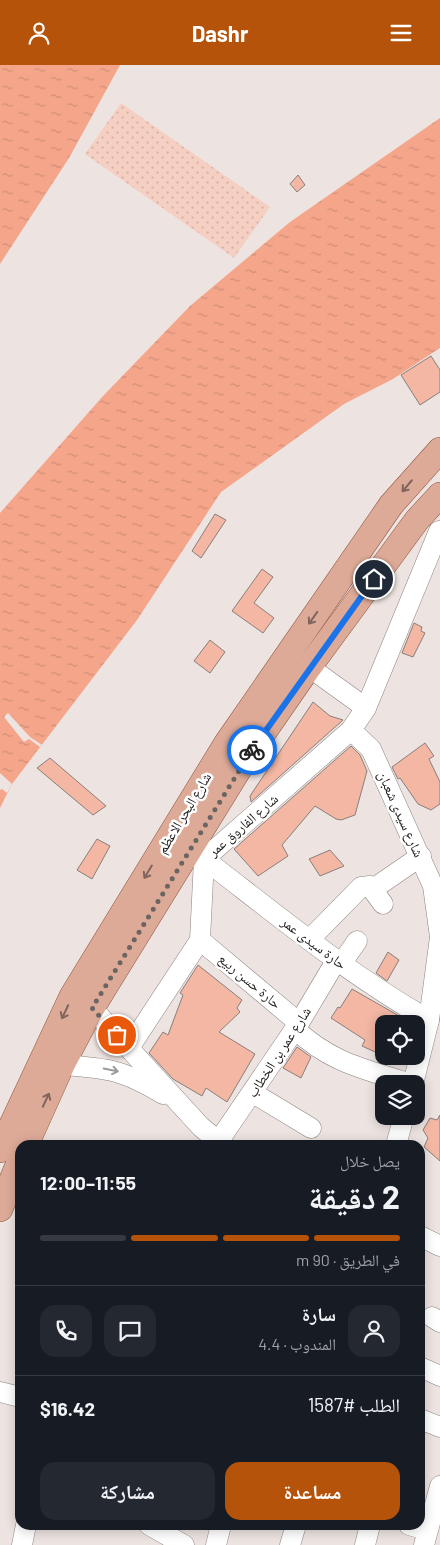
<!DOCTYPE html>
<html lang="ar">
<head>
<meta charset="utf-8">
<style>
	:root { --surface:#171b24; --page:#242831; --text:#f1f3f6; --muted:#9ea1a6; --line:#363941; --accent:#b45309 }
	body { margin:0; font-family:Barlow,"Noto Naskh Arabic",sans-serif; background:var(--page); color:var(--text); direction:rtl; height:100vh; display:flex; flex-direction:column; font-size:19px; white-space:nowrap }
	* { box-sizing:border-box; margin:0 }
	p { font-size:16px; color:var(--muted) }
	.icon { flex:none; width:28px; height:28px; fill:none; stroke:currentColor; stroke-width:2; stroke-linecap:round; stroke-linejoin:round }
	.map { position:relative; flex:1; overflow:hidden; direction:ltr }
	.sheet { position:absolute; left:15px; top:1075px; width:410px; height:390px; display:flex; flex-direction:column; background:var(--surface); border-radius:15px; box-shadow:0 2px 12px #0003; direction:rtl }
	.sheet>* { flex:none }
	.fabs { position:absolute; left:375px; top:950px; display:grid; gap:10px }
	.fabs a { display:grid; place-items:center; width:50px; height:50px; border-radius:10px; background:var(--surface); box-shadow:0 2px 12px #0003; font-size:25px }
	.pin { position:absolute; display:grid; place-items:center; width:42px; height:42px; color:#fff; margin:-21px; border:2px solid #fff; border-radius:50%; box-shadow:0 1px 5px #0007 }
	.courier { position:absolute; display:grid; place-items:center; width:50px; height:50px; margin:-25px; border:4px solid #1a73e8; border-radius:50%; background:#fff; color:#222; box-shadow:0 1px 6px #0007 }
	.summary em { font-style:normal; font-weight:700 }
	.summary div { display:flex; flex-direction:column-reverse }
	.summary { display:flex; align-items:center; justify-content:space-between; height:85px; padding:0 25px }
	h1 { font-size:32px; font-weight:700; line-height:38px }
	.bar { display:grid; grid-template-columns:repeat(4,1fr); gap:8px 5px; align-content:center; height:60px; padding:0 25px }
	.bar i { height:6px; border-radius:4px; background:var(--line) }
	.bar .on { background:var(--accent) }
	.bar p { grid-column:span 4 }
	.line { display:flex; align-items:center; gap:12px; padding:0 25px; border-top:1px solid var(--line) }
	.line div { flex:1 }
	.round { display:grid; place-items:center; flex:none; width:52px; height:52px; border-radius:15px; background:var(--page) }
	.cta { display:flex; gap:10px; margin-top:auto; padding:10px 25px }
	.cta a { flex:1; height:58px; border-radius:15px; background:var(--accent); color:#fff; font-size:20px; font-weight:700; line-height:58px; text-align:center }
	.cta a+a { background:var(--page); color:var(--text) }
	header { display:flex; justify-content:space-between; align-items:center; height:65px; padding:0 25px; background:var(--accent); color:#fff; font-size:22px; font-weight:700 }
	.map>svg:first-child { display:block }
	.grass { fill:url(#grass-dots) }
	.water { fill:url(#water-ripples) }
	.pier { fill:#ede4e1 }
	.building { fill:#f3b7a3; stroke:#877f7c }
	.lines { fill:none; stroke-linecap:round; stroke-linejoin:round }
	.minor-casing { stroke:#8c8481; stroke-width:21 }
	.major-casing { stroke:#8e5541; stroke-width:26 }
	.minor { stroke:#fff; stroke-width:20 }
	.major { stroke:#deaa98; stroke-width:25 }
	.oneway { stroke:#80655c }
	.oneway2 { stroke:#9c9b9a }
	.done { stroke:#6a6563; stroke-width:5; stroke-dasharray:0 9 }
	.route { stroke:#1a73e8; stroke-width:6 }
	.labels { text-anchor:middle; stroke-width:5; stroke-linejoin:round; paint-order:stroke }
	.street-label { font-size:14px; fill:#23201f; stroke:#fff }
</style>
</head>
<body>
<header><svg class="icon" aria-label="menu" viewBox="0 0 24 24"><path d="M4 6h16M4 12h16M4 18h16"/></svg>Dashr<svg class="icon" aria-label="person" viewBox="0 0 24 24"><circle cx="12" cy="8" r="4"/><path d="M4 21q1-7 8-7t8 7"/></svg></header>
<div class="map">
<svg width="440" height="1480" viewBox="0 0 440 1480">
	<defs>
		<pattern id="grass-dots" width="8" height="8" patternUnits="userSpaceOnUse" patternTransform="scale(1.25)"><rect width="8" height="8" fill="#f5cfc2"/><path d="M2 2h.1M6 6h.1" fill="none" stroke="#d2b1a6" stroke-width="1.8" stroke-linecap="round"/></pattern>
		<pattern id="water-ripples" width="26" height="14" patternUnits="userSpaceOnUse" patternTransform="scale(1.25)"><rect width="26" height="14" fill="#f4a58a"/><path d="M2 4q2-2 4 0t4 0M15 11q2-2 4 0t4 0" fill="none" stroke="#d18e77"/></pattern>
	</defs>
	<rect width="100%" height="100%" fill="#ede4e1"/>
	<polygon class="grass" points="121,38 270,142 234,193 85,89"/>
	<g class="water">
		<polygon points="0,0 120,0 69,93 0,199"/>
		<polygon points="440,53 440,283 393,314 344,339 221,427 137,555 12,719 0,743 0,448 103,331 190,241 290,157"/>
	</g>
	<g class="pier">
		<polygon points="8,648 30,672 42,680 40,682 29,674 24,677 4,652"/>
		<polygon points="0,708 12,719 7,728 2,724 0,725"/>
	</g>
	<g class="building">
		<polygon points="298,110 305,120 297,127 290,119"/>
		<polygon points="431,291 440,305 440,327 420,340 401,310"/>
		<polygon points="215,449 226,455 201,493 192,486"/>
		<polygon points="262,504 273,512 254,538 274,553 263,568 232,546"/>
		<polygon points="414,558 422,562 421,566 425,568 413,592 402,588"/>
		<polygon points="210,575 225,587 210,608 194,596"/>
		<polygon points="313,637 330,651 343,655 251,737 250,731"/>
		<polygon points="425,678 434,691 429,694 440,717 440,739 431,745 418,739 400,713 398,714 392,702"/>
		<polygon points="351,681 360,690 367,706 355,750 341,755 336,754 315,741 282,780 288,791 258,811 234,784"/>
		<polygon points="50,693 106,741 93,750 37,703"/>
		<polygon points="97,774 110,781 92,814 77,805"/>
		<polygon points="330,785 344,801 320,811 309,794"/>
		<polygon points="388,887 399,895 387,916 376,908"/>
		<polygon points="198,900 242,935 237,943 240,947 219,967 255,989 227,1037 206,1023 202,1031 173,1014 149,988 163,967 168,970 183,930 180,928"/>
		<polygon points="352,924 401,952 398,959 384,959 384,991 362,981 365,975 331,953 338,942 340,943"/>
		<polygon points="297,982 311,992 301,1013 283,1003"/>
		<polygon points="440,1050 440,1096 424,1082 428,1073 423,1065 430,1053 437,1055"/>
	</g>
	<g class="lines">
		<g class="minor-casing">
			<g id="minor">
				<polyline points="309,602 366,643"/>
				<polyline points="351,665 371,684 433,821 440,872 429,955 413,1019"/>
				<path d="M 204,794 C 277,850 348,909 429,955"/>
				<polyline points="373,824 421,791"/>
				<polyline points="200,875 299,958"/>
				<polyline points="309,875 361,822 370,821 383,839"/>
				<polyline points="341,899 357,876"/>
				<polyline points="92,943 201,1062 223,1080"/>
				<path d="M 295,964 C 331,998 365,1004 411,1019"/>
				<polyline points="129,983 200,875 204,794 351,665 366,643 439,466"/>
				<path d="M 62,1000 C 108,1003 123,1005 163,1029"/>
				<polyline points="253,1028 311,1063"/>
				<polyline points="218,1077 299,958 336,896"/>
				<polyline points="396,1080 404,1051"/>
				<polyline points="420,1171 440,1181"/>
				<polyline points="432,1252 440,1257"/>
				<polyline points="420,1302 440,1311"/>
				<polyline points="0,1327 20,1332"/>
				<polyline points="420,1354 440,1362"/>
				<polyline points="149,1460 184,1480"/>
				<polyline points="409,1460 427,1465"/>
				<polyline points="22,1480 26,1460"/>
				<polyline points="216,1480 221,1460"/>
				<polyline points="290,1480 296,1460"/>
				<polyline points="365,1480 370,1460"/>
				<polyline points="424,1480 440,1421"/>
			</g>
		</g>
		<g class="major-casing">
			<g id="major">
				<polyline points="26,1080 62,1000 92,943 246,693 309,602 417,455 440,430"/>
				<polyline points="0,1085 72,931 226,679 391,440 440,385"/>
				<polyline points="0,1144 20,1095"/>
			</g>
		</g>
		<use href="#minor" class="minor"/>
		<use href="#major" class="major"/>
	</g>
	<defs><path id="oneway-shaft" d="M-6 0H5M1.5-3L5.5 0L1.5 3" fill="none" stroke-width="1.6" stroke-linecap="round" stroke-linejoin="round" transform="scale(1.25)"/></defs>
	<g class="oneway">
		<use href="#oneway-shaft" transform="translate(407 421) rotate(130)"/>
		<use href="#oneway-shaft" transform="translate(313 553) rotate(125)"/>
		<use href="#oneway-shaft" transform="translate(148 807) rotate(121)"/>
		<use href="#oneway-shaft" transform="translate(65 947) rotate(115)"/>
		<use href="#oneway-shaft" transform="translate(46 1035) rotate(-65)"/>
	</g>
	<use class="oneway2" href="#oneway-shaft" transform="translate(111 1005) rotate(12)"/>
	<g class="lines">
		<polyline class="done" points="117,970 92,943 252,685"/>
		<polyline class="route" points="252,685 374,514"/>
	</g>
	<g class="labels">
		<g class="street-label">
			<text transform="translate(184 748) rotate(-59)" y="5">شارع البحر الاعظم</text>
			<text transform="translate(401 749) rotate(66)" y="5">شارع سيدى شعبان</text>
			<text transform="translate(243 760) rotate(-41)" y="5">شارع الفاروق عمر</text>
			<text transform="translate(314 878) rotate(37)" y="5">حارة سيدى عمر</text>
			<text transform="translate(250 916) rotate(40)" y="5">حارة حسن ربيع</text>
			<text transform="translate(279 987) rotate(-57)" y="5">شارع عمر بن الخطاب</text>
		</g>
	</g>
</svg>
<div class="fabs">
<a><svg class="icon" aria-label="locate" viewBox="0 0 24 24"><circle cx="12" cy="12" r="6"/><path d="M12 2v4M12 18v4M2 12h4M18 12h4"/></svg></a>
<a><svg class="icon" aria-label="layers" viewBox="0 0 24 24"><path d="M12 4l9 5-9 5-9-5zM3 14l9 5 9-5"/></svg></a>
</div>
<div class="pin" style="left:117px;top:970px;background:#ea580c"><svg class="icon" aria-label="bag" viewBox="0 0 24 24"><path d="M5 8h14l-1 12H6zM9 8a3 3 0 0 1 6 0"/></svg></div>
<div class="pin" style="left:374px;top:514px;background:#1f2937"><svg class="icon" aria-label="home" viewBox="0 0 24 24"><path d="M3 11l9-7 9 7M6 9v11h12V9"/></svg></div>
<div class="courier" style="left:252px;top:685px"><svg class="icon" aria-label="bike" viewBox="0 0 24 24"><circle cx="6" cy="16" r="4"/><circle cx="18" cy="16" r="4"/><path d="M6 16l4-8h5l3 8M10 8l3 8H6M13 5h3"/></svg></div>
<section class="sheet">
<div class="summary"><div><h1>2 دقيقة</h1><p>يصل خلال</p></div><em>11:55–12:00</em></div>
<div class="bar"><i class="on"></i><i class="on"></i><i class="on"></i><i></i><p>في الطريق · 90 m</p></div>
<div class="line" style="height:90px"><a class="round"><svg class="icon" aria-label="person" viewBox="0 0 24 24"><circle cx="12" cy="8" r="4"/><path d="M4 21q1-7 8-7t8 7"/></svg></a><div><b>سارة</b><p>المندوب · 4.4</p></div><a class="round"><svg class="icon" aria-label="chat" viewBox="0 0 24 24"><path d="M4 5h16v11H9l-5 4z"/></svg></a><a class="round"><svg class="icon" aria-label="phone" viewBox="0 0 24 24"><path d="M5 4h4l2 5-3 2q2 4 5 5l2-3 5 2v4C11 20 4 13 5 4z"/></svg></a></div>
<div class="line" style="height:65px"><div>الطلب #1587</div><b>$16.42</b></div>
<div class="cta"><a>مساعدة</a><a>مشاركة</a></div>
</section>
</div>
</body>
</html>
